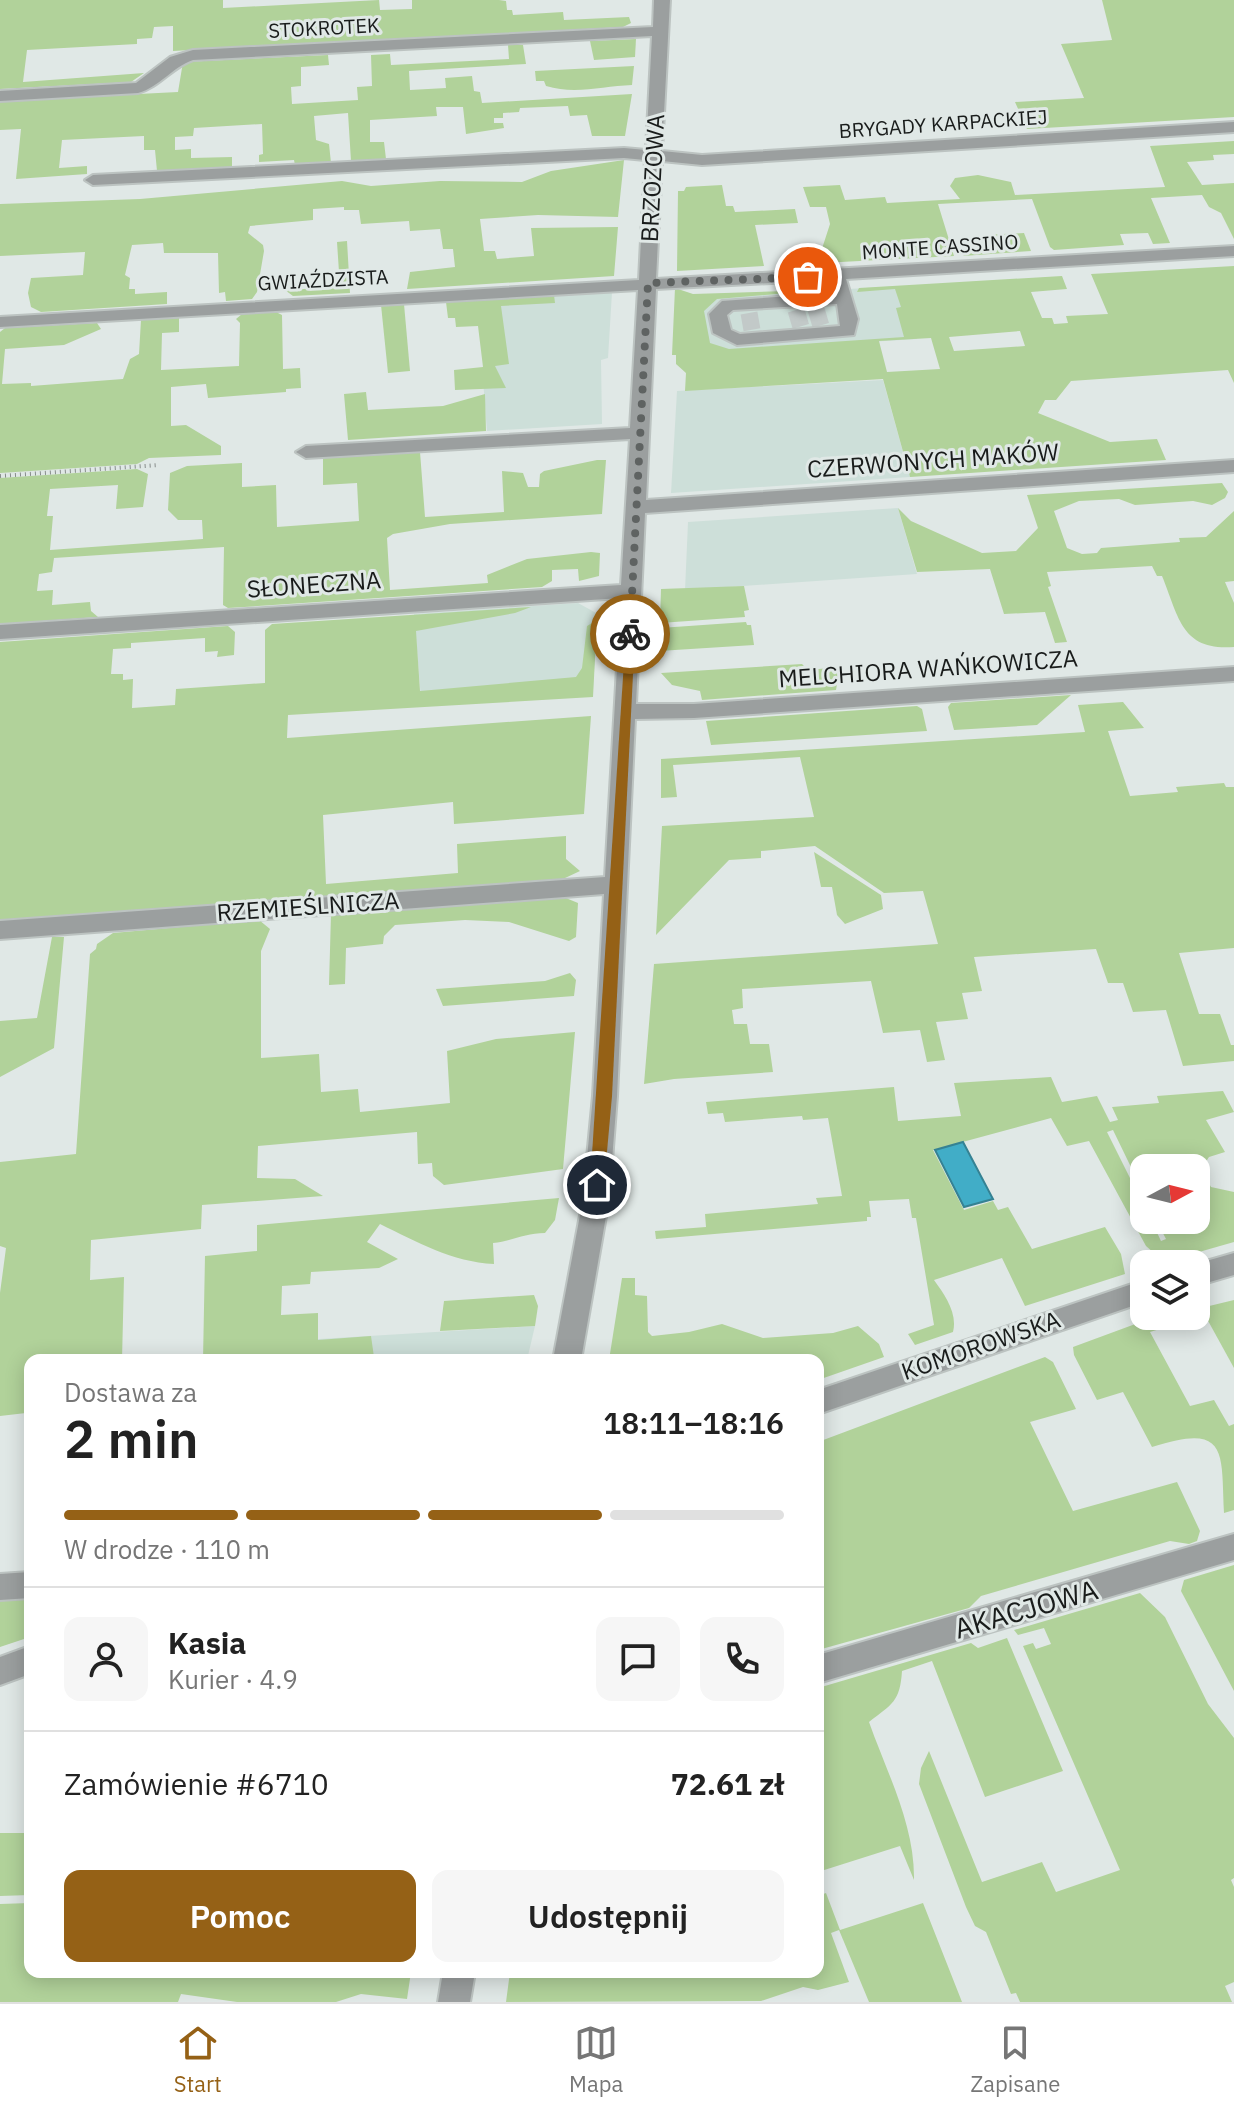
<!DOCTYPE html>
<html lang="pl">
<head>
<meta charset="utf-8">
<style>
	:root { --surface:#fff; --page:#f6f6f6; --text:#222; --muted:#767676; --line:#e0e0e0; --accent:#956116 }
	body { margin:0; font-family:"IBM Plex Sans",sans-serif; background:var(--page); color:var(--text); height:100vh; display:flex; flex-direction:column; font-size:30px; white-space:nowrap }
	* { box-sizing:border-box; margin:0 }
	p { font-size:26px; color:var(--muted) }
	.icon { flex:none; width:44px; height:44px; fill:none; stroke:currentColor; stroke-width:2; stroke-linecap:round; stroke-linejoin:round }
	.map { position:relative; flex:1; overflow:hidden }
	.details { position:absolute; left:24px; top:1354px; width:800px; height:624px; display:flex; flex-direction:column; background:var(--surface); border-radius:16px; box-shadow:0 4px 20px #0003 }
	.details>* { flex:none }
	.needle { width:52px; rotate:83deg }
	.controls { position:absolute; left:1130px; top:1154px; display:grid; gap:16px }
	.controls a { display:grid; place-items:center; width:80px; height:80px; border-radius:16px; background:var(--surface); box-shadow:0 4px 20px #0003; font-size:40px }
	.pin { position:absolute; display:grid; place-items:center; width:68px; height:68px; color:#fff; margin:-34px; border:4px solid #fff; border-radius:50%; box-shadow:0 2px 8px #0007 }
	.courier { position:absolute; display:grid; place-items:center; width:80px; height:80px; margin:-40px; border:6px solid #956116; border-radius:50%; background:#fff; color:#222; box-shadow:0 2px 10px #0007 }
	.headline em { font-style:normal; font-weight:600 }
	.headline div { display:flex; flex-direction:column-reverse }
	.headline { display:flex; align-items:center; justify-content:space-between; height:136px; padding:0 40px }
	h1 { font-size:52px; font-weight:600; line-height:60px }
	.bar { display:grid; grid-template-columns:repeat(4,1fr); gap:12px 8px; align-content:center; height:96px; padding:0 40px }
	.bar i { height:10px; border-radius:6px; background:var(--line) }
	.bar .selected { background:var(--accent) }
	.bar p { grid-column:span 4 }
	.line { display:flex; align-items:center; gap:20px; padding:0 40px; border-top:2px solid var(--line) }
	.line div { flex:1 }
	.round { display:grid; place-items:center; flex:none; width:84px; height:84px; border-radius:16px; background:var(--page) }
	.cta { display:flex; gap:16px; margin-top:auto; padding:16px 40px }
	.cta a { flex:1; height:92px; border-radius:16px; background:var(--accent); color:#fff; font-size:32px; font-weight:600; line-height:92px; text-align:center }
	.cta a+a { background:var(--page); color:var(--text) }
	.tabs { display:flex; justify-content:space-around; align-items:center; height:112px; border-top:2px solid var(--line); background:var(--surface); font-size:22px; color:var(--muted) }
	.tabs a { display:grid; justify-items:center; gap:4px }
	.tabs .selected { color:var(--accent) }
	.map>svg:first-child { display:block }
	.built { fill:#cddfd9 }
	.green { fill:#b1d29a; fill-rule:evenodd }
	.water { fill:#41adc7; stroke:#358293; stroke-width:2 }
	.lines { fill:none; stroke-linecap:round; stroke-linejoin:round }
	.minor-tunnel { stroke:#c2c9c8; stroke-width:17; stroke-dasharray:17 9; stroke-linecap:butt }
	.minor-casing { stroke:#bcc3c1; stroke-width:4 }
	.path { stroke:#868c8a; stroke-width:4; stroke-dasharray:1 4; stroke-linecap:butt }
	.minor { fill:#9b9f9f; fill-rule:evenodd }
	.route { fill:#956116 }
	.done { stroke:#5f6362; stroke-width:8; stroke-dasharray:0 14.4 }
	.labels { text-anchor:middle; stroke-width:6; stroke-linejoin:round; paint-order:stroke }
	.far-street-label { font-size:20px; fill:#191c1b; stroke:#e0e8e6 }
	.street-label { font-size:24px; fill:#191c1b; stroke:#e0e8e6 }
	.near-street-label { font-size:28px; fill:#191c1b; stroke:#e0e8e6 }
</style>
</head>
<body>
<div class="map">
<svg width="1234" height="2002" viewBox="0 0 1234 2002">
	<rect width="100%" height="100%" fill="#e0e8e6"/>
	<g class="built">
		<polygon points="900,286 917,339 697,353 693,298"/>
		<polygon points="612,292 608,358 601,360 602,424 487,431 482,367 496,365 488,299"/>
		<polygon points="883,380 910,477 671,493 677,391"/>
		<polygon points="898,508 917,574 685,590 688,522"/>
		<polygon points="578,603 598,614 593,687 421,699 414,614"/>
		<polygon points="535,1326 527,1360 219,1360 319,1339"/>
	</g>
	<g class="green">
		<polygon points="0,0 223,0 223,8 379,0 380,10 412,9 412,0 499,0 506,1 507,10 512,10 513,15 563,12 564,20 629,17 631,23 623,27 173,51 173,26 154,27 152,38 137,39 137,44 27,50 23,82 144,73 131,82 0,89"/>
		<polygon points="1102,0 1234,0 1234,117 1027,129 1015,102 1084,98 1061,44 1112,40"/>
		<polygon points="636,39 635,57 594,60 590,41"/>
		<polygon points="508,45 523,45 526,64 409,71 410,90 446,88 445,78 472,76 474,91 480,92 482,103 632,94 625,136 592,136 587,115 570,116 568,106 520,108 519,112 503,113 503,118 494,118 494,123 503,123 504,128 466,134 463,107 436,107 437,116 370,120 370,142 384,142 386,159 351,161 348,113 314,116 316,140 329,144 331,163 295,165 294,160 259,162 259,155 263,154 262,124 194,128 193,136 175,137 175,150 191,149 191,158 232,157 232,167 157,171 155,150 144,150 144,136 62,140 59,168 87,166 87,174 16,179 21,129 0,130 0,101 178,92 183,62 328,55 329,65 301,67 301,86 291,87 292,104 358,100 357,87 372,86 371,55 390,54 391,65 509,59"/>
		<path d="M 634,66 L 632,85 C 603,86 575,95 546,86 L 544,81 L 536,81 L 535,71 Z"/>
		<polygon points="1234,141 1234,154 1213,155 1214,160 1187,162 1202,185 1234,183 1234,239 1221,213 1209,207 1202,195 1151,198 1170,243 1153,244 1148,233 1120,234 1124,245 1054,250 1050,247 1032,199 938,204 954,256 822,263 818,261 830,224 826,207 810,207 803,187 840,185 845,200 885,197 887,203 960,199 950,186 955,178 978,175 1011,182 1015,195 1165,187 1150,146"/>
		<polygon points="624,160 618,217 538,215 480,219 484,251 495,251 497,259 534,256 531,228 618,227 614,276 407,289 410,272 455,267 453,249 443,249 440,229 410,231 409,221 361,224 359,210 344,210 344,207 313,209 313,220 250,226 248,233 263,245 264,251 257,292 252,299 226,301 225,292 219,293 218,253 164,253 163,243 132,245 125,275 130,278 129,289 135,289 135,294 167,292 167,304 41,312 31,307 28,293 31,278 83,275 85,252 0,256 0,204 140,199 342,181 371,186 440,181 522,182 551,171"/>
		<polygon points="722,185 726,206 733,206 735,212 795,209 798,223 755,225 764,266 677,271 678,191 684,191 686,187"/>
		<polygon points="1024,233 1031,251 963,256 985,235"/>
		<polygon points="347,241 350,293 293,296 285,290 340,287 337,242"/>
		<path d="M 1234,266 L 1234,383 L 1228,370 L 1071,381 L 1056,400 L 1045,400 L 1038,413 L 1110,442 L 1157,439 L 1166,460 L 910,477 L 883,379 L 685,391 L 686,373 L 676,364 L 676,355 L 672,355 L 675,288 L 693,294 L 822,290 L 717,299 L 704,311 L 710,343 L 729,349 L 904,337 L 896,308 L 901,307 L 895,289 L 857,292 L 859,288 L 1062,276 L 1067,289 L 1031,292 L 1042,318 L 1052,318 L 1054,324 L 1068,323 L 1066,316 L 1108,314 L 1091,274 ZM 1020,331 L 1025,346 L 954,351 L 949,337 ZM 931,338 L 940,369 L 887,372 L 879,341 Z"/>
		<polygon points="554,295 555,303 501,306 509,364 495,366 506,388 455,390 454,370 483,367 478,326 456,327 455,318 448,318 446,302"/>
		<polygon points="404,304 410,371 388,373 381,305"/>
		<polygon points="276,312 282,315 283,369 300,368 301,388 286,389 286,392 208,398 206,384 171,387 171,426 186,425 221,446 221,455 149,458 137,464 0,473 0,332 5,328 97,323 101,329 64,345 5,349 2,384 31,383 31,386 123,379 130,359 139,354 141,320 179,318 179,332 162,333 161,370 239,366 240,323 236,319 242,314"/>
		<polygon points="366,392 368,410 443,406 485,394 486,431 348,440 344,394"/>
		<polygon points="420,452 425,517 504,512 502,471 523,473 528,487 539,487 540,474 544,471 597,460 606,460 602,514 450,524 393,534 387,538 390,590 488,583 487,575 527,559 591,552 600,553 599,576 579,581 578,569 552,570 552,581 542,587 228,608 223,605 224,547 54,558 52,572 39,574 37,591 53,590 52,605 90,602 91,611 98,617 0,624 0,478 137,469 148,474 143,507 116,509 118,485 50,489 47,516 53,516 50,550 203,539 202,520 178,520 168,510 170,473 187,466 242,463 242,487 276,485 277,527 359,521 357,483 323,485 323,458"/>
		<path d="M 1222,483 L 1228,492 L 1225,498 L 1212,505 L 1193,501 L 1135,505 L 1119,499 L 1079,501 L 1054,511 L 1067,548 L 1082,554 L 1097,553 L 1101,548 L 1180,542 L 1179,538 L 1206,537 L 1234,511 L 1234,581 L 1225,582 L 1234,603 L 1234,647 C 1181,651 1179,617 1162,576 L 1157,576 L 1152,566 L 1047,572 L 1051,586 L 1048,587 L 1067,642 L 1055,643 L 1045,612 L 1004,614 L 990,569 L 917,572 L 898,508 L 911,521 L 982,553 L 1016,551 L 1038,528 L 1027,495 Z"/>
		<polygon points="744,586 749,610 744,611 745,617 660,623 661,589"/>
		<polygon points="531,607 515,613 416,631 420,691 576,677 582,668 587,626 597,620 593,697 288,715 287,738 591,716 584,814 454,824 453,802 323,815 326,884 458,873 457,844 566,836 566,859 580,871 563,879 0,923 0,642 228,626 235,632 234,655 217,657 218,651 205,652 205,638 131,643 131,648 113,649 111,674 123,674 123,680 133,679 132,708 175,705 176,689 265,683 265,630 272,624"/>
		<polygon points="746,622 747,625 751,625 754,645 659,651 660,628"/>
		<polygon points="802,664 808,670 840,667 836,690 702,700 700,691 672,685 661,673"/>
		<polygon points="1071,695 1037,725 954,730 948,707 951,703"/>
		<polygon points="1123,702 1144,728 1108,731 1130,796 1178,792 1176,787 1224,783 1226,787 1234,787 1234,948 1179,953 1199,1014 1220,1014 1231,1045 1234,1045 1234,1061 1183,1066 1166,1010 1133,1012 1123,983 1108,983 1096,949 974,957 982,991 962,993 968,1019 936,1022 945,1060 927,1062 920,1030 883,1033 871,981 742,989 743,1008 732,1010 734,1024 747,1024 750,1044 769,1044 773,1072 674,1079 644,1084 654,964 938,944 923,891 884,893 815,846 761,851 761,858 729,860 656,935 662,826 814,817 800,757 673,765 677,797 661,798 661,759 1085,732 1078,705"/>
		<polygon points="917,706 922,709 927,731 711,745 706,721"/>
		<polygon points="814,852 881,895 883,909 845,924 837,915 832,887 821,887"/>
		<polygon points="561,896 578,903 576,937 569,941 509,922 465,920 395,925 384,936 383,944 346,948 345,984 329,985 331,914"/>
		<polygon points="259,920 270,929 261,951 261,1058 319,1054 321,1092 358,1089 360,1112 450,1103 447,1051 496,1039 575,1032 563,1169 444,1185 433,1176 432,1163 418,1164 417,1132 258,1146 257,1178 295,1179 323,1196 202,1205 201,1229 91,1240 90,1280 124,1277 122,1360 30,1360 26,1413 0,1416 0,1293 6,1248 0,1246 0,1162 76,1154 90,954 96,949 97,944 113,933"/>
		<polygon points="52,937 64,937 54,1048 0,1077 0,1021 37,1018"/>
		<polygon points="570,973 576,980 574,996 443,1006 436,989 545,981"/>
		<path d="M 1051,1077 L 1062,1102 L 1097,1096 L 1110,1122 L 1118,1120 L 1112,1107 L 1159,1103 L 1157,1096 L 1223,1091 L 1234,1112 L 1206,1120 L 1225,1152 L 1209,1157 L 1201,1169 L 1211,1187 L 1234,1192 L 1234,1242 L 1164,1262 L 1146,1246 L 1089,1141 L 1067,1146 L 1051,1118 L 933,1150 L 964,1210 L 993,1201 L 998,1210 L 1008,1207 L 1032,1249 L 1105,1227 L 1121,1254 L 1125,1274 L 1025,1306 L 1002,1258 L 934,1280 C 944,1294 958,1313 953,1332 L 915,1345 L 908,1334 L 934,1325 L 916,1218 L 912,1218 L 909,1199 L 869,1201 L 871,1217 L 867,1217 L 867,1221 L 656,1239 L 655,1231 L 706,1227 L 705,1214 L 818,1204 L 816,1198 L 842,1196 L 828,1118 L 803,1120 L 802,1116 L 725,1122 L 723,1113 L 708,1114 L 706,1102 L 894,1087 L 898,1121 L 961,1116 L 954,1083 ZM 1113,1130 L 1144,1194 L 1144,1168 L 1196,1168 L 1196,1220 L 1156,1220 L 1166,1239 L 1161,1241 L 1151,1220 L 1144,1220 L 1144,1206 L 1107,1132 Z"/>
		<path d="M 559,1198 L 555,1220 L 545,1233 C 525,1233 512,1241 493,1243 L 494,1264 C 452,1262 417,1242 380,1224 L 367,1242 L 398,1259 L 379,1268 L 311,1272 L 310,1284 L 282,1286 L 281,1315 L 318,1313 L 318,1340 L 371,1336 L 374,1357 L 355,1360 L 203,1360 L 205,1256 L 257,1251 L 257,1225 Z"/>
		<polygon points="622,1278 635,1278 635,1295 647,1296 648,1332 652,1336 689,1332 722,1324 763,1338 833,1333 858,1326 879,1344 884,1357 818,1380 818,1360 609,1360"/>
		<polygon points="534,1295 538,1306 535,1326 440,1331 444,1301"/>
		<polygon points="1234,1300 1234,1368 1201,1308"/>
		<path d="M 1157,1316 L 1171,1316 L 1176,1324 L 1150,1332 L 1190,1406 L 1214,1400 L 1229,1426 L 1234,1424 L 1234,1510 L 1224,1513 C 1221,1452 1229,1422 1152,1447 L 1123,1392 L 1097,1400 L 1074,1355 L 1073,1347 Z"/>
		<polygon points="1045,1357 1053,1362 1076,1409 1030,1422 1073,1511 1177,1482 1200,1531 1197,1541 1189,1544 1170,1541 981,1596 969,1608 818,1650 818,1442"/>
		<polygon points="1234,1565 1234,1691 1181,1591 1184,1580"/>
		<polygon points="1140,1593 1165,1617 1208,1704 1234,1738 1234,1878 1231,1880 1234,1887 1234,1982 1225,1986 1232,2002 1020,2002 1016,1993 1011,1994 986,1932 975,1926 966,1907 919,1784 921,1768 929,1751 982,1882 1042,1862 1056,1892 1120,1870 1023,1646 1033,1643 1036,1649 1051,1644 1044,1628 1018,1635 1014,1630"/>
		<polygon points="30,1597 30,1637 0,1647 0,1599"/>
		<path d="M 1007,1638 L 1063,1771 L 985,1797 L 932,1661 L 902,1671 C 900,1702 892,1704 869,1722 C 887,1773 915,1825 914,1880 L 900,1846 L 818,1872 L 818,1688 L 971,1643 L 978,1648 Z"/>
		<polygon points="0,1833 30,1833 30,1895 0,1896"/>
		<polygon points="826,1893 840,1930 923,1903 962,2002 869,2002 839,1930 831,1933 849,1982 818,1990 803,1987 761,2001 506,2002 510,1972 818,1972 818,1896"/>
		<polygon points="30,1903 30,1972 411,1972 407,1999 361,1994 336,2002 237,2002 181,1994 178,2002 0,2002 0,1904"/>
	</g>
	<polygon class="water" points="963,1142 993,1199 964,1207 935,1150"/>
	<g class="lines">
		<g class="minor-tunnel">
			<polyline points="816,309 821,326"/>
			<polyline points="796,310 801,327"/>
			<polyline points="749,313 752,330"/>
		</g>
		<g class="minor-casing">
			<g id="minor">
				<path d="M 654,0 L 670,0 L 662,151 L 702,155 L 1234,122 L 1234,132 L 702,165 L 662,161 L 656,279 L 1234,246 L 1234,256 L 846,279 L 858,319 L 854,335 L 737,345 L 713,333 L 709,314 L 722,301 L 833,293 L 828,280 L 656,289 L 646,500 L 1234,460 L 1234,472 L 645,513 L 636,704 L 694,704 L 1234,667 L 1234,681 L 694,718 L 635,719 L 617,1096 L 609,1199 L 581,1360 L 553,1360 L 583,1199 L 593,1096 L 604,894 L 0,939 L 0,921 L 605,877 L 621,598 L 0,639 L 0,625 L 621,585 L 630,439 L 306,458 L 296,452 L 306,446 L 630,428 L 638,290 L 0,327 L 0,317 L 639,280 L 645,160 L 624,158 L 93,185 L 85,180 L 93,175 L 624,148 L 646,150 L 652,36 L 193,60 C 172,67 160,87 138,93 L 0,101 L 0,91 L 136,83 L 170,57 L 193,50 L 653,27 ZM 837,304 L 840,326 L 740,334 L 731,330 L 727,315 L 733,310 Z"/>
				<polygon points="1234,1253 1234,1275 1196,1286 1196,1264"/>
				<polygon points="1144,1280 1144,1302 818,1414 818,1390"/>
				<polygon points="1234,1534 1234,1560 818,1683 818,1655"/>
				<polygon points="30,1572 30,1598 0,1600 0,1574"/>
				<polygon points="30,1646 30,1674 0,1685 0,1657"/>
				<polygon points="443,1972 475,1972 470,2002 438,2002"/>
			</g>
		</g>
		<polyline class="path" points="0,476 159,465"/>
		<use href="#minor" class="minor"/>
	</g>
	<polygon class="route" points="626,631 635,634 612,1096 604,1185 597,1191 590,1185"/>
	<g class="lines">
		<polyline class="done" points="630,634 648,283 808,277"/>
	</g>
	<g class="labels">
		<g class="far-street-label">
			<text transform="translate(324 28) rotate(-3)" y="7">STOKROTEK</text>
			<text transform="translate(943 124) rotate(-4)" y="7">BRYGADY KARPACKIEJ</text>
			<text transform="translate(940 247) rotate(-4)" y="7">MONTE CASSINO</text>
			<text transform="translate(323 280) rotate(-3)" y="7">GWIAŹDZISTA</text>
		</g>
		<g class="street-label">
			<text transform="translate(653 178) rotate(-87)" y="8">BRZOZOWA</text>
			<text transform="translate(933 461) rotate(-4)" y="8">CZERWONYCH MAKÓW</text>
			<text transform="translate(314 585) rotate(-4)" y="8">SŁONECZNA</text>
			<text transform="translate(928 669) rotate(-4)" y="8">MELCHIORA WAŃKOWICZA</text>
			<text transform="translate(308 907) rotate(-4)" y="8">RZEMIEŚLNICZA</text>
			<text transform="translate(981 1346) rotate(-19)" y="8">KOMOROWSKA</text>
		</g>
		<g class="near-street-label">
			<text transform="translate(1026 1609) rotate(-16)" y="10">AKACJOWA</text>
		</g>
	</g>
</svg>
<div class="controls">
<a><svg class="needle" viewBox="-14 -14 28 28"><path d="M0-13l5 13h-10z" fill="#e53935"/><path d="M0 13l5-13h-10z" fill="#767676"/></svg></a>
<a><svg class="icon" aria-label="layers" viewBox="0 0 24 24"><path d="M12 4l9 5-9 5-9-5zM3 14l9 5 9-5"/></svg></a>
</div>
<div class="pin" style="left:808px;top:277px;background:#ea580c"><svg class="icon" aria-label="bag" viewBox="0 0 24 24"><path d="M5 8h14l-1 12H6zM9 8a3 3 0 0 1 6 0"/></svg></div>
<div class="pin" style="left:597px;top:1185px;background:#1f2937"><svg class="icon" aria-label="home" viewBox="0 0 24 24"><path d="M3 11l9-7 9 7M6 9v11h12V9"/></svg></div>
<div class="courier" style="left:630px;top:634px"><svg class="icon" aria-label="bike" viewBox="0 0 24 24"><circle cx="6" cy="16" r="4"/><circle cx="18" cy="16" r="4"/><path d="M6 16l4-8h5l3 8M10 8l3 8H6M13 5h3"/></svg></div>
<section class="details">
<div class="headline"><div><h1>2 min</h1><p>Dostawa za</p></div><em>18:11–18:16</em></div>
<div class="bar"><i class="selected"></i><i class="selected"></i><i class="selected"></i><i></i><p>W drodze · 110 m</p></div>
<div class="line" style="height:144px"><a class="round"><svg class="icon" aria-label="person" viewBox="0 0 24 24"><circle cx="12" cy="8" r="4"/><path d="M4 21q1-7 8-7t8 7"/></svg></a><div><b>Kasia</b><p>Kurier · 4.9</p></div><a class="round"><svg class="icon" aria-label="chat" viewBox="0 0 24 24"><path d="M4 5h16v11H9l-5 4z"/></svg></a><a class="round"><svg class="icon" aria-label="phone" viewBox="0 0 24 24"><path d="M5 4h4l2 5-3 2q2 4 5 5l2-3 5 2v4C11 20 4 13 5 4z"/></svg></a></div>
<div class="line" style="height:104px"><div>Zamówienie #6710</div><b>72.61 zł</b></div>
<div class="cta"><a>Pomoc</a><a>Udostępnij</a></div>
</section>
</div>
<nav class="tabs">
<a class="selected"><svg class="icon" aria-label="home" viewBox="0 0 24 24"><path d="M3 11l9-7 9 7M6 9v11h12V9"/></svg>Start</a>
<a><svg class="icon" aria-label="map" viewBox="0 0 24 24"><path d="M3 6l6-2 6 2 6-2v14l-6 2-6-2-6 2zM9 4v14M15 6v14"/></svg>Mapa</a>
<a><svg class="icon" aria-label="saved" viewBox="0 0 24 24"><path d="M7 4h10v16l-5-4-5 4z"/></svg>Zapisane</a>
</nav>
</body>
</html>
